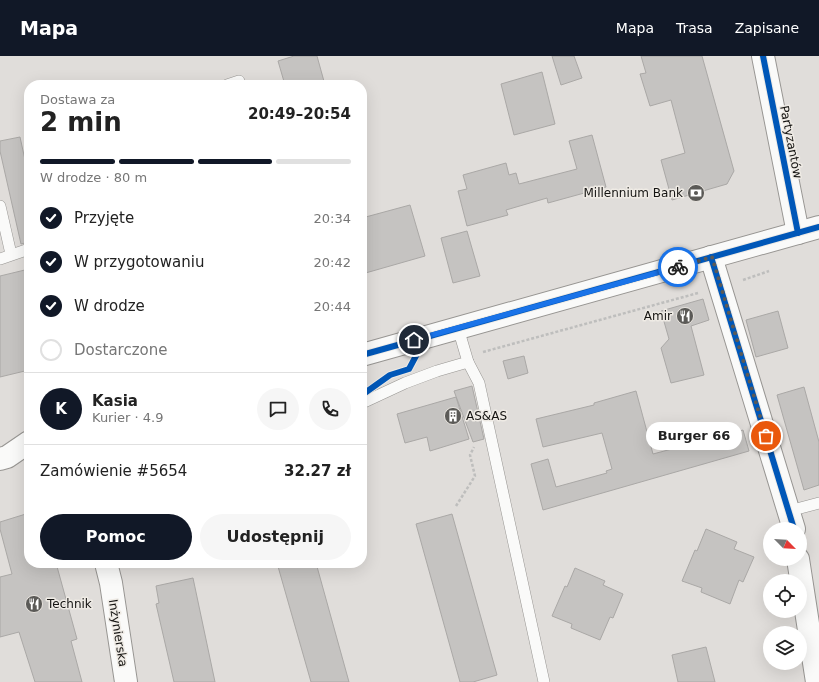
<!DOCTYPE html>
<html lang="pl">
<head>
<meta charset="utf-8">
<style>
	:root { --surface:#fff; --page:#f6f6f6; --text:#222; --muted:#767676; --line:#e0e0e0; --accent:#111827 }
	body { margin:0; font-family:"DejaVu Sans",sans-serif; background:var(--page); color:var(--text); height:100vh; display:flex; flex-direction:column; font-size:15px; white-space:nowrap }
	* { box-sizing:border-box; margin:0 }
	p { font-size:13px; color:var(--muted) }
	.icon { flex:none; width:22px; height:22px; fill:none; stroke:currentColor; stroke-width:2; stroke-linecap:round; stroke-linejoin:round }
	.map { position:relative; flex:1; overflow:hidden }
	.drawer { position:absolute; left:24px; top:24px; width:343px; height:488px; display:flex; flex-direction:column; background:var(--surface); border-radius:16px; box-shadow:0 4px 16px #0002 }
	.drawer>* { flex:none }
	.needle { width:26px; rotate:114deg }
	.fabs { position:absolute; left:763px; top:466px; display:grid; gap:8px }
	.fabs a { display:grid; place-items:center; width:44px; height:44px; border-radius:50%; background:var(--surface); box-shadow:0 4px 16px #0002; font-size:20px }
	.pin { position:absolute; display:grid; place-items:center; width:34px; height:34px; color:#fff; margin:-17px; border:2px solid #fff; border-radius:50%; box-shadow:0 1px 4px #0007 }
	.courier { position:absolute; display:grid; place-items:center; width:40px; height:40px; margin:-20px; border:3px solid #1a73e8; border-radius:50%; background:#fff; color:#222; box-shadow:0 1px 5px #0007 }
	.bubble { position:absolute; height:28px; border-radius:14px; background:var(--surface); box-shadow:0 4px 16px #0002; font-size:13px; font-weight:700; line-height:28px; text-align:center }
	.head em { font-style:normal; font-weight:700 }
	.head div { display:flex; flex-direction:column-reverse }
	.head { display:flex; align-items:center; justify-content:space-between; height:68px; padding:0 16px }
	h1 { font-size:26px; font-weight:700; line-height:30px }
	.bar { display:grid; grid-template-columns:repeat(4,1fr); gap:6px 4px; align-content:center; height:48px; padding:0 16px }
	.bar i { height:5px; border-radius:3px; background:var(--line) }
	.bar .on { background:var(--accent) }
	.bar p { grid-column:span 4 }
	.line { display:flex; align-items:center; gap:10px; padding:0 16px; border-top:1px solid var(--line) }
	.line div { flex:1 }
	.round { display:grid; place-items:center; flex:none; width:42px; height:42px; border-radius:21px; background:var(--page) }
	ol { padding:0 16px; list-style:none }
	li { display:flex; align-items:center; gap:12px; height:44px }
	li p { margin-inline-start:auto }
	li .icon { padding:4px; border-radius:50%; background:var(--accent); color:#fff; stroke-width:4 }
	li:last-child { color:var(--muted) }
	li i { width:22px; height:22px; border:2px solid var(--line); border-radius:50% }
	.primary-button { display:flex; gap:8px; margin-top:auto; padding:8px 16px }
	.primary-button a { flex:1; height:46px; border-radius:24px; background:var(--accent); color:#fff; font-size:16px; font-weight:700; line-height:46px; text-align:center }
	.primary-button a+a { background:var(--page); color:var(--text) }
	header { display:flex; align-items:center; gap:24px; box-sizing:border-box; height:56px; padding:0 20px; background:var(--accent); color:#fff }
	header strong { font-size:19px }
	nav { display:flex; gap:22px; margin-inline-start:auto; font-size:14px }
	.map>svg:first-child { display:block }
	.building { fill:#c5c3c1; stroke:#aaa8a6 }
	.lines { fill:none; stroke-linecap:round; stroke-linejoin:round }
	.service-casing { stroke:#979592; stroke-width:12 }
	.minor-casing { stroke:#979592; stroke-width:24 }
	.tertiary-casing { stroke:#979592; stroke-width:24 }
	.path { stroke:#bebebd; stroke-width:2.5; stroke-dasharray:3 2; stroke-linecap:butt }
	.service { stroke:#fafaf9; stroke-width:11 }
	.minor { stroke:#fafaf9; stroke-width:22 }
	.tertiary { stroke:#fafaf9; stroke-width:22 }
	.cycleway-casing { stroke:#efebe5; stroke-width:8 }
	.cycleway { stroke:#0057b8; stroke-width:6 }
	.done { stroke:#5b5a57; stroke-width:4; stroke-dasharray:0 7.2 }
	.route { stroke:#1a73e8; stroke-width:5 }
	.labels { text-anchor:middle; stroke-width:3; stroke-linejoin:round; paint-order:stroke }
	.street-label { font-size:12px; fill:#141311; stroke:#efebe5 }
	.poi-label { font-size:12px; fill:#141311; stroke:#efebe5; text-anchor:end }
</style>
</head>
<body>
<header>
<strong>Mapa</strong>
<nav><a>Mapa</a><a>Trasa</a><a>Zapisane</a></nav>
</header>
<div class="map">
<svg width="819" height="626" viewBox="0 0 819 626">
	<rect width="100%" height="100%" fill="#e0ddda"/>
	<g class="building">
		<polygon points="294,0 317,0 325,29 285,29 278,5"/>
		<polygon points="552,0 574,0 582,22 561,29"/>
		<polygon points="641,0 702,0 734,115 727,128 672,144 661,104 685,97 671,44 650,50 640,18 646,17"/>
		<polygon points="542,16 555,68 514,79 501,28"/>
		<polygon points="592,79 606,131 548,147 547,142 506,154 508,159 467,170 458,135 467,133 463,119 506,107 509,119 516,117 519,128 577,113 569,85"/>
		<polygon points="20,81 29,122 29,186 21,188 0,95 0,85"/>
		<polygon points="410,149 425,200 362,218 362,162"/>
		<polygon points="467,175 480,220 453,227 441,182"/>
		<polygon points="29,213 29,314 0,321 0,220"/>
		<polygon points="703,243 709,264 691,270 704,319 671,327 661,292 669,283 661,255"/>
		<polygon points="778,255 788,292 756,301 746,264"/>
		<polygon points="524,300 528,317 508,323 503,305"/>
		<polygon points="472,330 484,383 473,386 454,335"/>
		<polygon points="804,331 819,386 819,429 804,434 777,339"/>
		<polygon points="636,335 653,398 743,374 749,395 543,454 531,408 548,403 556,431 607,417 606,415 612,413 602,377 543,391 536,363 594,349 594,347"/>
		<polygon points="456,341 469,383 430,395 427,381 405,387 397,358"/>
		<polygon points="29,457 29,507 56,507 77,583 71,585 82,626 35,626 19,576 0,581 0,521 12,518 0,473 0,466"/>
		<polygon points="452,458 497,619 473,626 460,626 416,468"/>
		<polygon points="706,473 737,486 734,493 754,501 743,526 739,524 730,548 701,536 702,532 682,525 695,494 697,495"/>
		<polygon points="277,507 316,507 349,626 311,626"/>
		<polygon points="575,512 605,525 603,529 623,538 613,562 610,561 600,584 571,572 572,568 552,560 565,530 567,531"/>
		<polygon points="193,522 215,626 174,626 156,548 159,547 156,530"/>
		<polygon points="706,591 715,626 678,626 672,599"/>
	</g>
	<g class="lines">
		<g class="service-casing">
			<g id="service">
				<polyline points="227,29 239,25"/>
				<polyline points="0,150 11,198"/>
				<polyline points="0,203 29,193"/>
				<polyline points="468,306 479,327 544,626"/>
				<polyline points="362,347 405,327 437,315 468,306 458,272"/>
				<polyline points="789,455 819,447"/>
			</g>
		</g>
		<g class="minor-casing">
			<g id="minor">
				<polyline points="763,0 798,177"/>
				<polyline points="711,201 794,473"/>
				<polyline points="798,503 817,626"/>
				<polyline points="106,507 111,527 126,626"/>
			</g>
		</g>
		<g class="tertiary-casing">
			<g id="tertiary">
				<polyline points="362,299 819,171"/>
				<polyline points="0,403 7,401 29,386"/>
			</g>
		</g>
		<g class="path">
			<polyline points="743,224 769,215"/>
			<polyline points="483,296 698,237"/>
			<polyline points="456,450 475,420 470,399 474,391"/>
		</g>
		<use href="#service" class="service"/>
		<use href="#minor" class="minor"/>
		<use href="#tertiary" class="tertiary"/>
		<g class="cycleway-casing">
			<g id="cycleway">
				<polyline points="763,0 798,177"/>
				<polyline points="711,201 794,473"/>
				<polyline points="362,299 819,171"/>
				<polyline points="362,339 390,319 409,313 426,281"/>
			</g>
		</g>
		<use href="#cycleway" class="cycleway"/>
	</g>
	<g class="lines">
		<polyline class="done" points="678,211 712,201 766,380"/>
		<polyline class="route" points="414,284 678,211"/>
	</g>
	<defs>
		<g id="bank-disc" transform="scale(0.9)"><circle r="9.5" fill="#5b5a57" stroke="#efebe5"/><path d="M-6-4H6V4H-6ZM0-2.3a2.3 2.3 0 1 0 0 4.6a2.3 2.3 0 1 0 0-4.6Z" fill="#fff"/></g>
		<g id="restaurant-disc" transform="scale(0.9)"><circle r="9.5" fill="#5b5a57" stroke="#efebe5"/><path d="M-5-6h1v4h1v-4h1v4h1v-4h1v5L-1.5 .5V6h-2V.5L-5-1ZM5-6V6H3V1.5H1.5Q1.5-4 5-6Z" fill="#fff"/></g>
		<g id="building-disc" transform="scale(0.9)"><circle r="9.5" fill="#5b5a57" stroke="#efebe5"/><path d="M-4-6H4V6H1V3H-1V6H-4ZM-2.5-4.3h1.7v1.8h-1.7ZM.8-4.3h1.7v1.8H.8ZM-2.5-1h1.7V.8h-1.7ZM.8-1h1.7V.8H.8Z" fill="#fff"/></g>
	</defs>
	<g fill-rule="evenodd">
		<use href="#bank-disc" x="696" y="137"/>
		<use href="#restaurant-disc" x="685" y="260"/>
		<use href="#building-disc" x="453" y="360"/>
		<use href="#restaurant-disc" x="34" y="548"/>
	</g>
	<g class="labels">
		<g class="street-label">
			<text transform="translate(791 86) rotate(79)" y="4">Partyzantów</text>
			<text transform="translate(118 577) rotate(81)" y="4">Inżynierska</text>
		</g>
		<g class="poi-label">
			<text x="683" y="141">Millennium Bank</text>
			<text x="672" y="264">Amir</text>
			<text x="466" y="364" text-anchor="start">AS&amp;AS</text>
			<text x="47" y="552" text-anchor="start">Technik</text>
		</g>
	</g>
</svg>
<div class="fabs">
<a><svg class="needle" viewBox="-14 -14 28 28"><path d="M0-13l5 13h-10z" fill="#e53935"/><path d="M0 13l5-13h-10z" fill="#767676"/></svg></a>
<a><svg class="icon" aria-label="locate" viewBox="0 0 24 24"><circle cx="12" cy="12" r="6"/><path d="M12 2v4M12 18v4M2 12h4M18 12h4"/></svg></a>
<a><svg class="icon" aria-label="layers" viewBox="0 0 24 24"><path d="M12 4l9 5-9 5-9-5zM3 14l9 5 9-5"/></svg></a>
</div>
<div class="pin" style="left:766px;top:380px;background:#ea580c"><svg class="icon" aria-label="bag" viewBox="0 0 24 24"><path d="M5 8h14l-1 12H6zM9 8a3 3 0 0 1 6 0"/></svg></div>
<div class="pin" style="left:414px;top:284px;background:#1f2937"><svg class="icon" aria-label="home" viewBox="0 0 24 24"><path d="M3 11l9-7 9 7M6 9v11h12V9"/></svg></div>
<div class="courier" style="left:678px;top:211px"><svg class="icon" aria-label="bike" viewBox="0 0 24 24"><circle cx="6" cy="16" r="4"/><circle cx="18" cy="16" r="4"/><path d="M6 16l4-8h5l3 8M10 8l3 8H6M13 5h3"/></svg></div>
<div class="bubble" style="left:646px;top:366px;width:96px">Burger 66</div>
<section class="drawer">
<div class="head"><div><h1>2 min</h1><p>Dostawa za</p></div><em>20:49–20:54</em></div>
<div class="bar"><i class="on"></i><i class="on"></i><i class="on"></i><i></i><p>W drodze · 80 m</p></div>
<ol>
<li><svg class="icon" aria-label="check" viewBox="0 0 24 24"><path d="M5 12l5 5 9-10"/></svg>Przyjęte<p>20:34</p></li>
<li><svg class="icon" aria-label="check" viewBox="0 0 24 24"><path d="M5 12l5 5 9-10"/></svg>W przygotowaniu<p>20:42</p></li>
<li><svg class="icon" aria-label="check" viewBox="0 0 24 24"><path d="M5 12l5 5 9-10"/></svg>W drodze<p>20:44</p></li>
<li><i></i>Dostarczone</li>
</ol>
<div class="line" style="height:72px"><b class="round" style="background:var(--accent);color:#fff">K</b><div><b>Kasia</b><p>Kurier · 4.9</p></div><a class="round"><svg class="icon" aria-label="chat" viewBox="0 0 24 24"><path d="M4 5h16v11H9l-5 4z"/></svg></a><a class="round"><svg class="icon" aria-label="phone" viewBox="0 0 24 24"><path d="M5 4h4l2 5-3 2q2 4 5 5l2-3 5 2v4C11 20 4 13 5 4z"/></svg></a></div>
<div class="line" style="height:52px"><div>Zamówienie #5654</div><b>32.27 zł</b></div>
<div class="primary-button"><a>Pomoc</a><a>Udostępnij</a></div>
</section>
</div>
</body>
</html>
